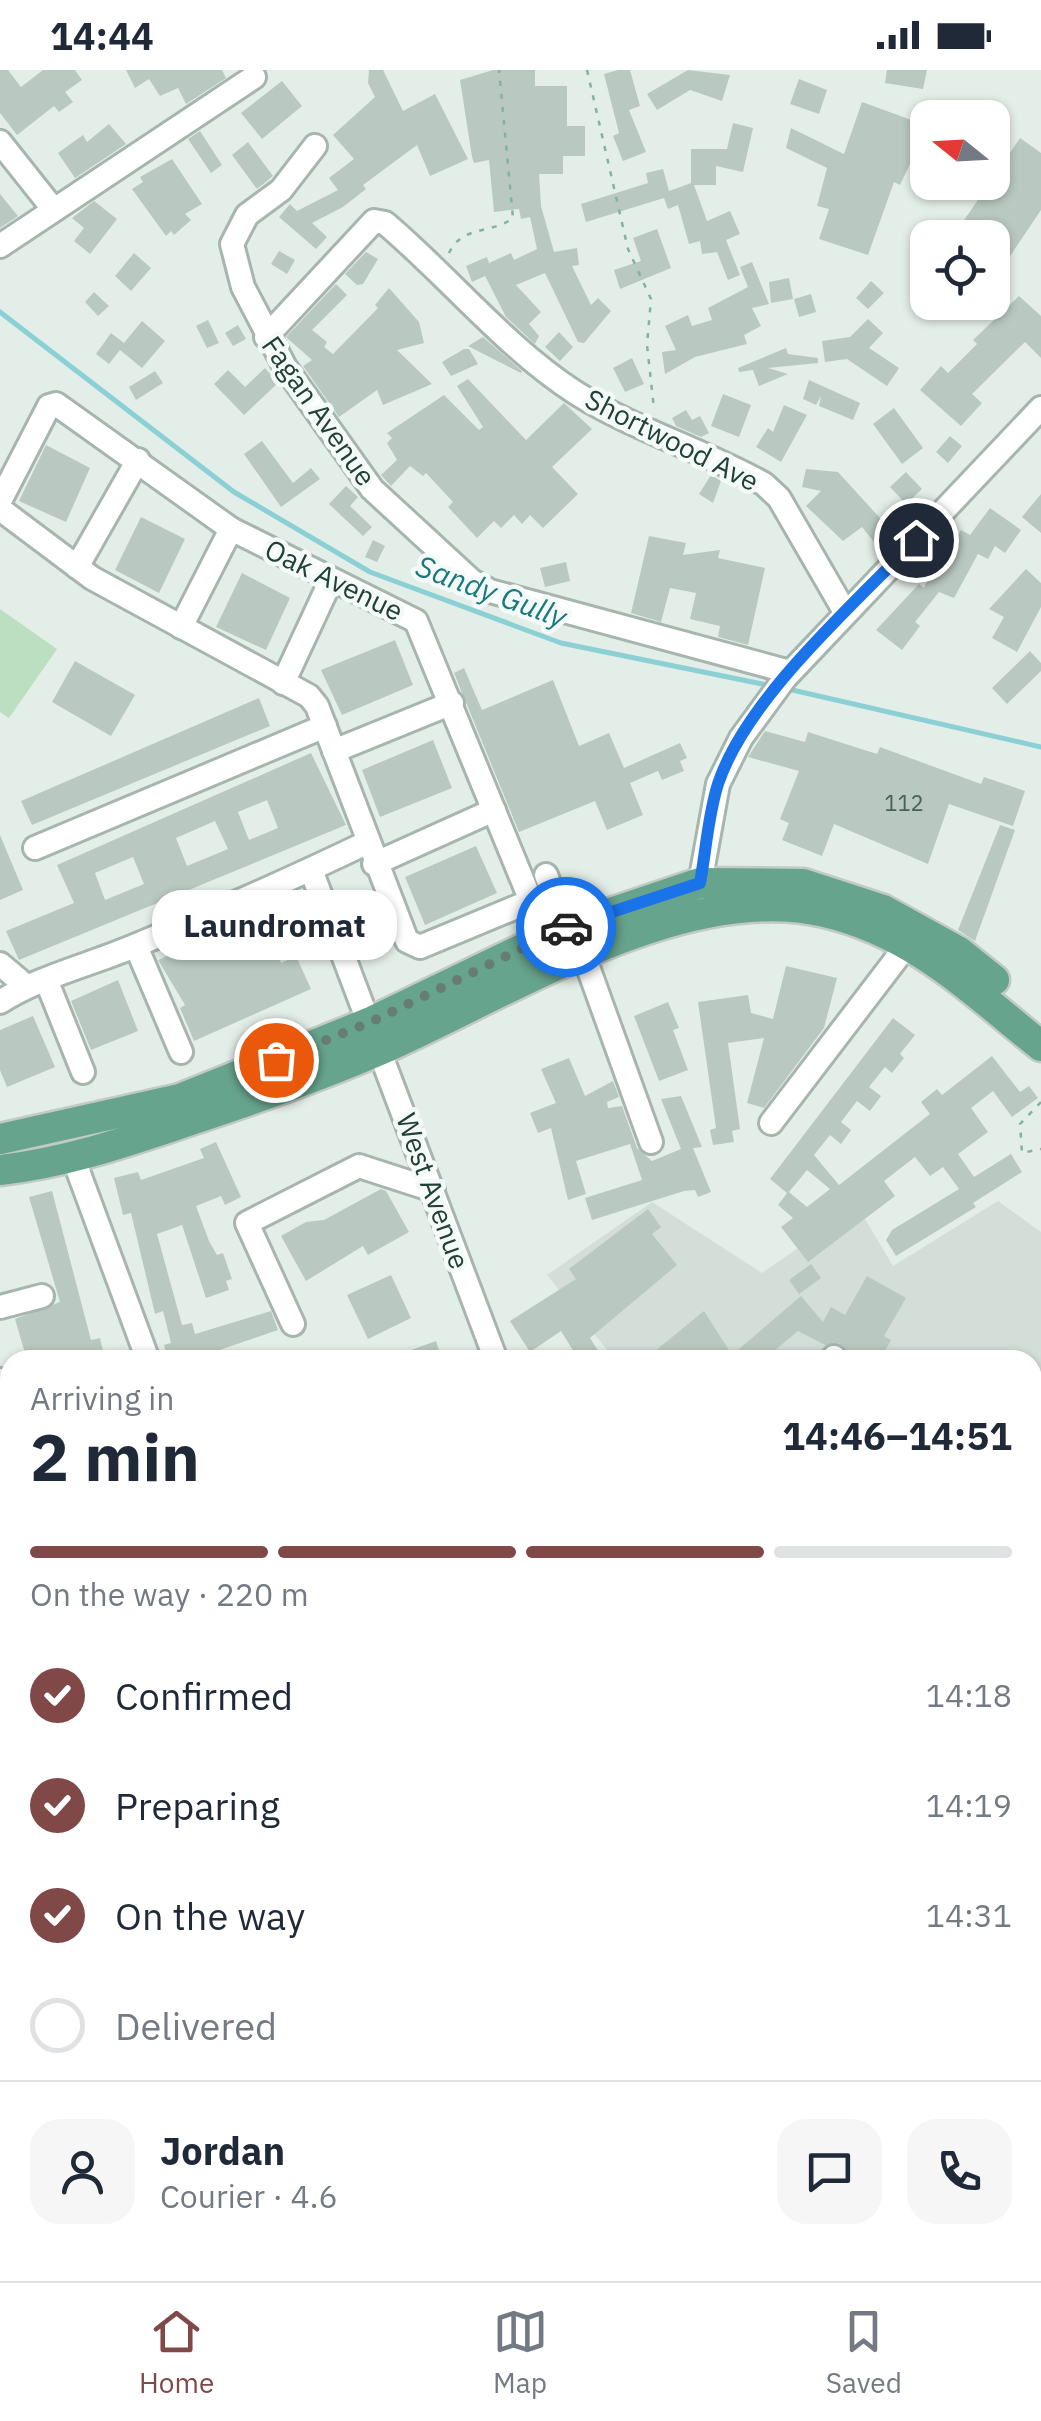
<!DOCTYPE html>
<html lang="en">
<head>
<meta charset="utf-8">
<style>
	:root { --surface:#fff; --page:#f6f6f7; --text:#1f2937; --muted:#747a83; --line:#e0e1e3; --accent:#804847 }
	body { margin:0; font-family:"IBM Plex Sans",sans-serif; background:var(--page); color:var(--text); height:100vh; display:flex; flex-direction:column; font-size:38px; white-space:nowrap }
	* { box-sizing:border-box; margin:0 }
	p { font-size:32px; color:var(--muted) }
	.icon { flex:none; width:55px; height:55px; fill:none; stroke:currentColor; stroke-width:2; stroke-linecap:round; stroke-linejoin:round }
	.map { position:relative; flex:1; overflow:hidden }
	.drawer { position:absolute; left:0px; top:1280px; width:1042px; height:932px; display:flex; flex-direction:column; background:var(--surface); border-radius:30px 30px 0 0; box-shadow:0 2px 8px #0004 }
	.drawer>* { flex:none }
	.needle { width:65px; rotate:288deg }
	.buttons { position:absolute; left:910px; top:30px; display:grid; gap:20px }
	.buttons a { display:grid; place-items:center; width:100px; height:100px; border-radius:20px; background:var(--surface); box-shadow:0 2px 8px #0004; font-size:50px }
	.pin { position:absolute; display:grid; place-items:center; width:85px; height:85px; color:#fff; margin:-42px; border:5px solid #fff; border-radius:50%; box-shadow:0 2px 10px #0007 }
	.courier { position:absolute; display:grid; place-items:center; width:100px; height:100px; margin:-50px; border:8px solid #1a73e8; border-radius:50%; background:#fff; color:#222; box-shadow:0 2px 12px #0007 }
	.bubble { position:absolute; height:70px; border-radius:30px; background:var(--surface); box-shadow:0 2px 8px #0004; font-size:32px; font-weight:700; line-height:70px; text-align:center }
	.head em { font-style:normal; font-weight:700 }
	.head div { display:flex; flex-direction:column-reverse }
	.head { display:flex; align-items:center; justify-content:space-between; height:170px; padding:0 30px }
	h1 { font-size:65px; font-weight:700; line-height:75px }
	.bar { display:grid; grid-template-columns:repeat(4,1fr); gap:15px 10px; align-content:center; height:120px; padding:0 30px }
	.bar i { height:12px; border-radius:8px; background:var(--line) }
	.bar .on { background:var(--accent) }
	.bar p { grid-column:span 4 }
	.line { display:flex; align-items:center; gap:25px; padding:0 30px; border-top:2px solid var(--line) }
	.line div { flex:1 }
	.round { display:grid; place-items:center; flex:none; width:105px; height:105px; border-radius:30px; background:var(--page) }
	ol { padding:0 30px; list-style:none }
	li { display:flex; align-items:center; gap:30px; height:110px }
	li p { margin-inline-start:auto }
	li .icon { padding:10px; border-radius:50%; background:var(--accent); color:#fff; stroke-width:4 }
	li:last-child { color:var(--muted) }
	li i { width:55px; height:55px; border:5px solid var(--line); border-radius:50% }
	.status { display:flex; justify-content:space-between; align-items:center; height:70px; padding:0 50px; background:var(--surface); direction:ltr }
	.status svg { height:28px; fill:currentColor }
	.tabs { display:flex; justify-content:space-around; align-items:center; height:140px; border-top:2px solid var(--line); background:var(--surface); font-size:28px; color:var(--muted) }
	.tabs a { display:grid; justify-items:center; gap:5px }
	.tabs .on { color:var(--accent) }
	.map>svg:first-child { display:block }
	.built { fill:#d2ded7 }
	.green { fill:#bcdfc2 }
	.lines { fill:none; stroke-linecap:round; stroke-linejoin:round }
	.stream { stroke:#8ad0d4; stroke-width:5 }
	.building { fill:#b9c9c1; fill-rule:evenodd }
	.minor-casing { stroke:#a6b6af; stroke-width:28 }
	.major-casing { stroke:#c1cac6; stroke-width:35 }
	.path { stroke:#83b29e; stroke-width:2.5; stroke-dasharray:5 8; stroke-linecap:butt }
	.minor { stroke:#fff; stroke-width:22 }
	.major { stroke:#67a48e; stroke-width:30 }
	.done { stroke:#667d74; stroke-width:10; stroke-dasharray:0 18 }
	.route { stroke:#1a73e8; stroke-width:12 }
	.labels { text-anchor:middle; stroke-width:9; stroke-linejoin:round; paint-order:stroke }
	.number-label { font-size:22px; fill:#486258 }
	.street-label { font-size:28px; fill:#224035; stroke:#f4faf7 }
	.water-label { font-size:30px; font-style:italic; fill:#1a787e; stroke:#f4faf7 }
</style>
</head>
<body>
<div class="status"><b>14:44</b><svg viewBox="0 0 49 12"><path d="M0 12V9h3v3zM5 12V6h3v6zM10 12V3h3v9zM15 12V0h3v12zM26 1h20v11H26zM47 4h2v5h-2z"/></svg></div>
<div class="map">
<svg width="1041" height="2211" viewBox="0 0 1041 2211">
	<rect width="100%" height="100%" fill="#e4eee8"/>
	<polygon class="built" points="998,1131 1041,1162 1041,1407 1033,1418 1032,1290 615,1290 547,1205 652,1132 762,1203 858,1137 893,1196"/>
	<polygon class="green" points="0,539 57,579 9,648 0,642"/>
	<g class="lines">
		<g class="stream">
			<polyline points="0,242 234,422 370,502 561,573 772,616"/>
			<polyline points="788,619 1041,677"/>
		</g>
	</g>
	<g class="building">
		<polygon points="0,0 8,0 21,17 43,0 75,0 82,10 65,22 73,32 59,42 54,36 17,65 0,43"/>
		<polygon points="126,0 222,0 226,8 186,34 178,18 160,26 149,9 135,18"/>
		<polygon points="369,0 383,0 403,41 435,24 468,89 430,106 417,75 363,115 366,119 343,137 312,153 327,167 316,179 279,147 290,134 297,141 338,120 329,108 354,89 333,65 375,27 368,13"/>
		<polygon points="493,0 535,0 535,16 567,16 567,56 585,56 585,86 563,86 563,104 539,104 541,136 554,182 577,178 579,195 572,196 591,235 598,228 611,241 584,273 578,272 545,203 516,215 541,242 529,254 539,266 535,274 506,247 485,206 472,212 466,196 487,187 489,193 511,183 514,190 537,179 530,147 521,149 519,139 494,142 489,90 474,93 472,87 460,10"/>
		<polygon points="618,0 630,0 640,36 629,40 646,82 623,91 613,66 619,63 604,4"/>
		<polygon points="688,0 730,5 722,31 690,20 657,40 647,24"/>
		<polygon points="887,0 927,0 923,19 885,13"/>
		<polygon points="799,9 827,20 819,44 790,34"/>
		<polygon points="282,11 302,36 262,69 241,43"/>
		<polygon points="862,32 928,56 900,115 894,112 868,185 819,169 829,139 817,136 827,98 786,78 791,58 844,84"/>
		<polygon points="733,53 753,58 743,102 716,96 716,115 694,115 707,151 730,141 740,164 726,170 740,205 728,210 717,182 702,184 700,171 689,174 678,135 668,139 664,128 586,152 581,134 648,113 646,103 663,99 669,121 691,113 691,79 727,79"/>
		<polygon points="109,54 126,74 75,108 58,83 83,65 87,72"/>
		<polygon points="200,61 222,95 211,103 188,69"/>
		<polygon points="1020,68 1041,83 1041,140 1004,195 992,187 992,168 964,168 956,162"/>
		<polygon points="248,72 273,106 257,119 232,85"/>
		<polygon points="172,89 202,134 185,144 191,150 174,165 171,161 166,166 132,119 143,112 140,107"/>
		<polygon points="0,124 18,146 0,158"/>
		<polygon points="94,131 117,149 90,184 74,171 84,158 72,148"/>
		<polygon points="657,159 671,198 620,219 614,200 641,191 633,168"/>
		<polygon points="279,181 295,190 287,204 271,194"/>
		<polygon points="366,182 378,189 363,214 357,215 345,204"/>
		<polygon points="134,183 151,198 131,221 115,206"/>
		<polygon points="752,192 769,234 752,238 761,256 744,265 747,274 695,287 665,304 662,282 676,280 665,256 688,245 692,256 712,250 708,238 748,217 740,197"/>
		<polygon points="789,208 793,229 771,233 769,212"/>
		<polygon points="871,211 884,223 868,239 856,228"/>
		<polygon points="336,214 347,225 312,260 327,272 324,277 333,284 378,238 375,235 389,218 419,252 424,273 397,280 432,314 383,335 377,320 339,347 303,296 312,290 286,267"/>
		<polygon points="94,222 109,236 98,246 85,232"/>
		<polygon points="811,224 816,242 799,247 794,229"/>
		<polygon points="1019,226 1041,246 1041,288 1025,272 972,324 982,333 961,356 920,320 941,296 948,303 977,274 973,270"/>
		<polygon points="935,232 968,232 956,248"/>
		<polygon points="868,249 883,263 869,278 899,298 887,316 847,289 825,292 822,271 850,267"/>
		<polygon points="208,250 219,273 207,278 196,256"/>
		<polygon points="142,251 165,271 142,298 120,280 109,294 96,284 111,263 124,273"/>
		<polygon points="238,255 246,269 233,276 225,263"/>
		<polygon points="559,262 573,277 560,291 545,277"/>
		<polygon points="483,267 522,301 521,303 468,276"/>
		<polygon points="786,278 788,284 818,288 818,293 768,298 788,304 759,316 753,300 739,302 738,298"/>
		<polygon points="464,279 469,279 478,294 451,306 442,292"/>
		<polygon points="632,288 644,314 625,322 613,298"/>
		<polygon points="265,298 278,313 244,345 214,314 228,300 245,317"/>
		<polygon points="155,301 163,313 136,330 129,317"/>
		<polygon points="468,309 526,370 564,333 592,359 552,397 578,424 543,458 530,445 522,454 514,445 501,458 494,451 477,468 448,437 453,432 426,403 423,406 410,396 391,416 381,405 397,390 387,373 392,368 387,363 444,325 479,360 483,357 457,316"/>
		<polygon points="809,310 860,333 853,350 819,336 821,326 816,335 803,329"/>
		<polygon points="723,324 751,335 739,367 711,356"/>
		<polygon points="784,335 807,345 781,392 756,377 768,358 773,362"/>
		<polygon points="894,338 923,378 902,394 873,354"/>
		<polygon points="686,340 692,350 700,346 709,363 701,367 676,356 672,348"/>
		<polygon points="950,366 962,376 948,393 936,382"/>
		<polygon points="262,371 293,413 311,398 320,409 281,437 244,384"/>
		<polygon points="46,375 90,398 66,452 19,431"/>
		<polygon points="806,399 838,402 890,459 874,472 862,457 843,471 806,436 821,421 802,417"/>
		<polygon points="906,402 922,419 906,434 890,417"/>
		<polygon points="711,405 721,411 713,433 699,424"/>
		<polygon points="346,416 358,427 350,436 372,457 363,466 329,434"/>
		<polygon points="1041,424 1041,463 1022,447"/>
		<polygon points="990,438 1021,460 1005,483 995,476 988,489 978,484 954,528 939,522 915,552 920,556 902,580 876,560 919,514 924,518 945,472 952,475 961,460 970,465"/>
		<polygon points="141,447 185,469 159,523 115,500"/>
		<polygon points="649,466 686,473 683,485 720,480 718,488 765,498 748,575 718,567 720,556 690,549 696,523 670,518 661,552 631,543"/>
		<polygon points="373,470 385,476 377,492 365,487"/>
		<polygon points="566,492 570,511 545,517 540,498"/>
		<polygon points="1026,499 1041,513 1041,537 1017,582 992,568 1004,547 989,539"/>
		<polygon points="242,503 290,528 266,580 216,557"/>
		<polygon points="395,570 413,615 342,645 321,600"/>
		<polygon points="1030,581 1041,593 1041,601 1007,634 992,618"/>
		<polygon points="75,591 135,625 111,666 52,632"/>
		<polygon points="464,598 482,640 553,610 579,676 609,663 624,698 680,673 687,688 680,691 684,701 662,710 658,701 630,713 643,745 607,760 595,731 519,762 454,603"/>
		<polygon points="259,628 270,656 32,755 21,731"/>
		<polygon points="765,661 805,672 808,662 877,684 880,677 981,714 984,707 1025,721 1013,756 949,734 928,794 834,754 822,786 782,770 789,753 780,749 799,701 748,687"/>
		<polygon points="433,670 452,718 380,747 362,700"/>
		<path d="M 311,683 L 346,755 L 19,890 L 6,861 L 74,833 L 57,795 ZM 267,730 L 278,758 L 249,770 L 238,742 ZM 215,751 L 228,779 L 187,796 L 176,768 ZM 133,787 L 144,814 L 105,830 L 95,803 Z"/>
		<polygon points="1000,755 1015,760 975,871 958,860"/>
		<polygon points="0,765 23,820 0,830"/>
		<polygon points="476,776 497,823 425,855 405,807"/>
		<polygon points="290,835 299,856 271,868 281,893 296,886 311,919 194,971 180,938 185,935 158,890"/>
		<polygon points="786,896 837,908 824,958 764,1038 747,1033 764,968 728,973 740,1059 732,1061 734,1072 713,1075 710,1060 716,1058 698,932 748,925 751,943 773,949"/>
		<polygon points="118,910 138,961 91,980 71,931"/>
		<polygon points="668,932 679,958 673,960 688,1000 659,1011 634,946"/>
		<polygon points="33,946 55,997 7,1017 0,1000 0,960"/>
		<path d="M 893,948 L 915,965 L 900,984 L 904,988 L 892,1003 L 885,997 L 869,1017 L 881,1026 L 870,1041 L 857,1031 L 841,1052 L 851,1060 L 841,1074 L 830,1065 L 814,1085 L 839,1115 L 930,1044 L 921,1032 L 937,1019 L 942,1025 L 992,986 L 1020,1022 L 1029,1016 L 1038,1028 L 1012,1047 L 993,1021 L 971,1038 L 988,1062 L 958,1084 L 974,1107 L 1011,1084 L 1022,1102 L 973,1133 L 976,1137 L 896,1186 L 886,1170 L 892,1160 L 959,1119 L 943,1097 L 930,1106 L 915,1087 L 884,1111 L 895,1126 L 808,1192 L 781,1157 L 793,1148 L 778,1135 L 787,1123 L 770,1109 ZM 807,1100 L 830,1119 L 807,1137 L 789,1122 Z"/>
		<polygon points="569,988 585,1026 613,1011 619,1027 607,1032 608,1038 622,1036 637,1078 652,1091 681,1079 661,1029 681,1026 702,1077 693,1078 711,1122 698,1127 695,1120 684,1121 592,1150 585,1128 642,1110 630,1074 576,1091 586,1124 568,1130 551,1058 538,1063 530,1043 556,1033 541,999"/>
		<polygon points="216,1072 241,1127 225,1135 221,1126 196,1136 209,1171 217,1185 223,1183 232,1209 226,1211 229,1220 206,1228 182,1155 157,1164 182,1255 192,1253 195,1264 271,1241 278,1260 190,1290 168,1290 164,1275 171,1273 163,1241 155,1244 131,1143 123,1145 114,1108 138,1102 141,1110 204,1088 200,1079"/>
		<polygon points="381,1119 386,1121 409,1162 368,1185 363,1176 306,1211 281,1166 306,1152 324,1150"/>
		<polygon points="52,1121 91,1270 100,1268 105,1290 27,1290 15,1249 60,1232 29,1127"/>
		<polygon points="648,1139 661,1157 652,1164 677,1195 590,1268 604,1290 579,1290 561,1261 530,1282 510,1251 576,1209 569,1199"/>
		<polygon points="811,1194 821,1208 799,1224 789,1210"/>
		<polygon points="391,1205 411,1248 368,1269 347,1225"/>
		<polygon points="867,1206 906,1228 884,1266 891,1270 880,1290 869,1285 867,1290 852,1290 839,1273 825,1275 798,1261 763,1290 644,1290 704,1241 732,1285 801,1226 823,1252 831,1237 845,1245"/>
		<polygon points="436,1271 442,1290 389,1290 389,1288"/>
	</g>
	<g class="lines">
		<g class="minor-casing">
			<g id="minor">
				<polyline points="0,72 54,140"/>
				<polyline points="315,76 281,120 247,145 232,174 243,217 285,297 372,419 472,511 490,521 790,602"/>
				<polyline points="0,176 254,7"/>
				<path d="M 266,267 L 374,151 L 385,153 C 449,207 505,277 576,323 C 635,360 703,380 764,414 L 779,428 L 845,542"/>
				<polyline points="0,431 49,336 56,334 231,459 416,551 531,831 420,877 407,871 317,636 309,626 92,508 0,439"/>
				<polyline points="77,497 138,390"/>
				<polyline points="181,557 231,459"/>
				<polyline points="283,613 331,510"/>
				<polyline points="334,681 452,633"/>
				<polyline points="35,778 325,656"/>
				<polyline points="374,794 494,740"/>
				<polyline points="311,800 496,1290"/>
				<polyline points="546,805 566,858"/>
				<polyline points="700,813 718,714 741,668 785,608 1041,338"/>
				<polyline points="136,876 181,982"/>
				<polyline points="584,886 651,1072"/>
				<polyline points="0,894 26,916"/>
				<polyline points="47,912 83,1002"/>
				<path d="M 0,932 C 37,908 85,896 127,879 C 207,846 287,811 366,773"/>
				<polyline points="771,1053 907,875"/>
				<polyline points="74,1090 148,1290"/>
				<polyline points="0,1237 42,1226"/>
				<polyline points="293,1254 247,1153 359,1096 433,1120"/>
				<polyline points="831,1290 834,1287"/>
				<polyline points="0,1310 10,1318"/>
				<polyline points="1032,1439 1041,1429"/>
				<polyline points="1032,1495 1041,1503"/>
				<polyline points="0,1720 10,1715"/>
				<polyline points="0,1831 10,1847"/>
				<polyline points="1032,2177 1041,2171"/>
				<polyline points="94,2202 96,2211"/>
				<polyline points="302,2202 310,2211"/>
				<polyline points="904,2202 910,2211"/>
				<polyline points="985,2211 997,2202"/>
			</g>
		</g>
		<g class="major-casing">
			<g id="major">
				<polyline points="0,1069 180,1029 371,952 566,858 700,813 803,814 883,840 959,882 994,910"/>
				<path d="M 0,1100 C 70,1092 131,1070 197,1048 C 260,1027 322,1005 382,979 C 509,923 684,809 824,842 C 915,863 972,921 1041,976"/>
			</g>
		</g>
		<g class="path">
			<polyline points="587,0 628,179 651,229 647,275 654,339"/>
			<path d="M 449,183 C 462,155 492,164 513,148 L 499,0"/>
			<polyline points="1041,1032 1020,1054 1022,1083 1041,1079"/>
		</g>
		<use href="#minor" class="minor"/>
		<use href="#major" class="major"/>
	</g>
	<g class="lines">
		<polyline class="done" points="276,990 371,952 566,857"/>
		<path class="route" d="M 566,857 L 700,813 C 706,781 708,745 718,714 C 746,629 854,534 916,470"/>
	</g>
	<g class="labels">
		<g class="number-label">
			<text x="904" y="741">112</text>
		</g>
		<g class="street-label">
			<text transform="translate(319 341) rotate(55)" y="10">Fagan Avenue</text>
			<text transform="translate(672 370) rotate(27)" y="10">Shortwood Ave</text>
			<text transform="translate(334 510) rotate(26)" y="10">Oak Avenue</text>
			<text transform="translate(433 1121) rotate(70)" y="10">West Avenue</text>
		</g>
		<g class="water-label">
			<text transform="translate(491 522) rotate(20)" y="10">Sandy Gully</text>
		</g>
	</g>
</svg>
<div class="buttons">
<a><svg class="needle" viewBox="-14 -14 28 28"><path d="M0-13l5 13h-10z" fill="#e53935"/><path d="M0 13l5-13h-10z" fill="#747a83"/></svg></a>
<a><svg class="icon" aria-label="locate" viewBox="0 0 24 24"><circle cx="12" cy="12" r="6"/><path d="M12 2v4M12 18v4M2 12h4M18 12h4"/></svg></a>
</div>
<div class="pin" style="left:276px;top:990px;background:#ea580c"><svg class="icon" aria-label="bag" viewBox="0 0 24 24"><path d="M5 8h14l-1 12H6zM9 8a3 3 0 0 1 6 0"/></svg></div>
<div class="pin" style="left:916px;top:470px;background:#1f2937"><svg class="icon" aria-label="home" viewBox="0 0 24 24"><path d="M3 11l9-7 9 7M6 9v11h12V9"/></svg></div>
<div class="courier" style="left:566px;top:857px"><svg class="icon" aria-label="car" viewBox="0 0 24 24"><path d="M5 17H2v-5l4-1 3-4h7l3 4 3 1v5h-3M9 17h6M6 11h13"/><circle cx="7" cy="17" r="2"/><circle cx="17" cy="17" r="2"/></svg></div>
<div class="bubble" style="left:152px;top:820px;width:245px">Laundromat</div>
<section class="drawer">
<div class="head"><div><h1>2 min</h1><p>Arriving in</p></div><em>14:46–14:51</em></div>
<div class="bar"><i class="on"></i><i class="on"></i><i class="on"></i><i></i><p>On the way · 220 m</p></div>
<ol>
<li><svg class="icon" aria-label="check" viewBox="0 0 24 24"><path d="M5 12l5 5 9-10"/></svg>Confirmed<p>14:18</p></li>
<li><svg class="icon" aria-label="check" viewBox="0 0 24 24"><path d="M5 12l5 5 9-10"/></svg>Preparing<p>14:19</p></li>
<li><svg class="icon" aria-label="check" viewBox="0 0 24 24"><path d="M5 12l5 5 9-10"/></svg>On the way<p>14:31</p></li>
<li><i></i>Delivered</li>
</ol>
<div class="line" style="height:180px"><a class="round"><svg class="icon" aria-label="person" viewBox="0 0 24 24"><circle cx="12" cy="8" r="4"/><path d="M4 21q1-7 8-7t8 7"/></svg></a><div><b>Jordan</b><p>Courier · 4.6</p></div><a class="round"><svg class="icon" aria-label="chat" viewBox="0 0 24 24"><path d="M4 5h16v11H9l-5 4z"/></svg></a><a class="round"><svg class="icon" aria-label="phone" viewBox="0 0 24 24"><path d="M5 4h4l2 5-3 2q2 4 5 5l2-3 5 2v4C11 20 4 13 5 4z"/></svg></a></div>
</section>
</div>
<nav class="tabs">
<a class="on"><svg class="icon" aria-label="home" viewBox="0 0 24 24"><path d="M3 11l9-7 9 7M6 9v11h12V9"/></svg>Home</a>
<a><svg class="icon" aria-label="map" viewBox="0 0 24 24"><path d="M3 6l6-2 6 2 6-2v14l-6 2-6-2-6 2zM9 4v14M15 6v14"/></svg>Map</a>
<a><svg class="icon" aria-label="saved" viewBox="0 0 24 24"><path d="M7 4h10v16l-5-4-5 4z"/></svg>Saved</a>
</nav>
</body>
</html>
